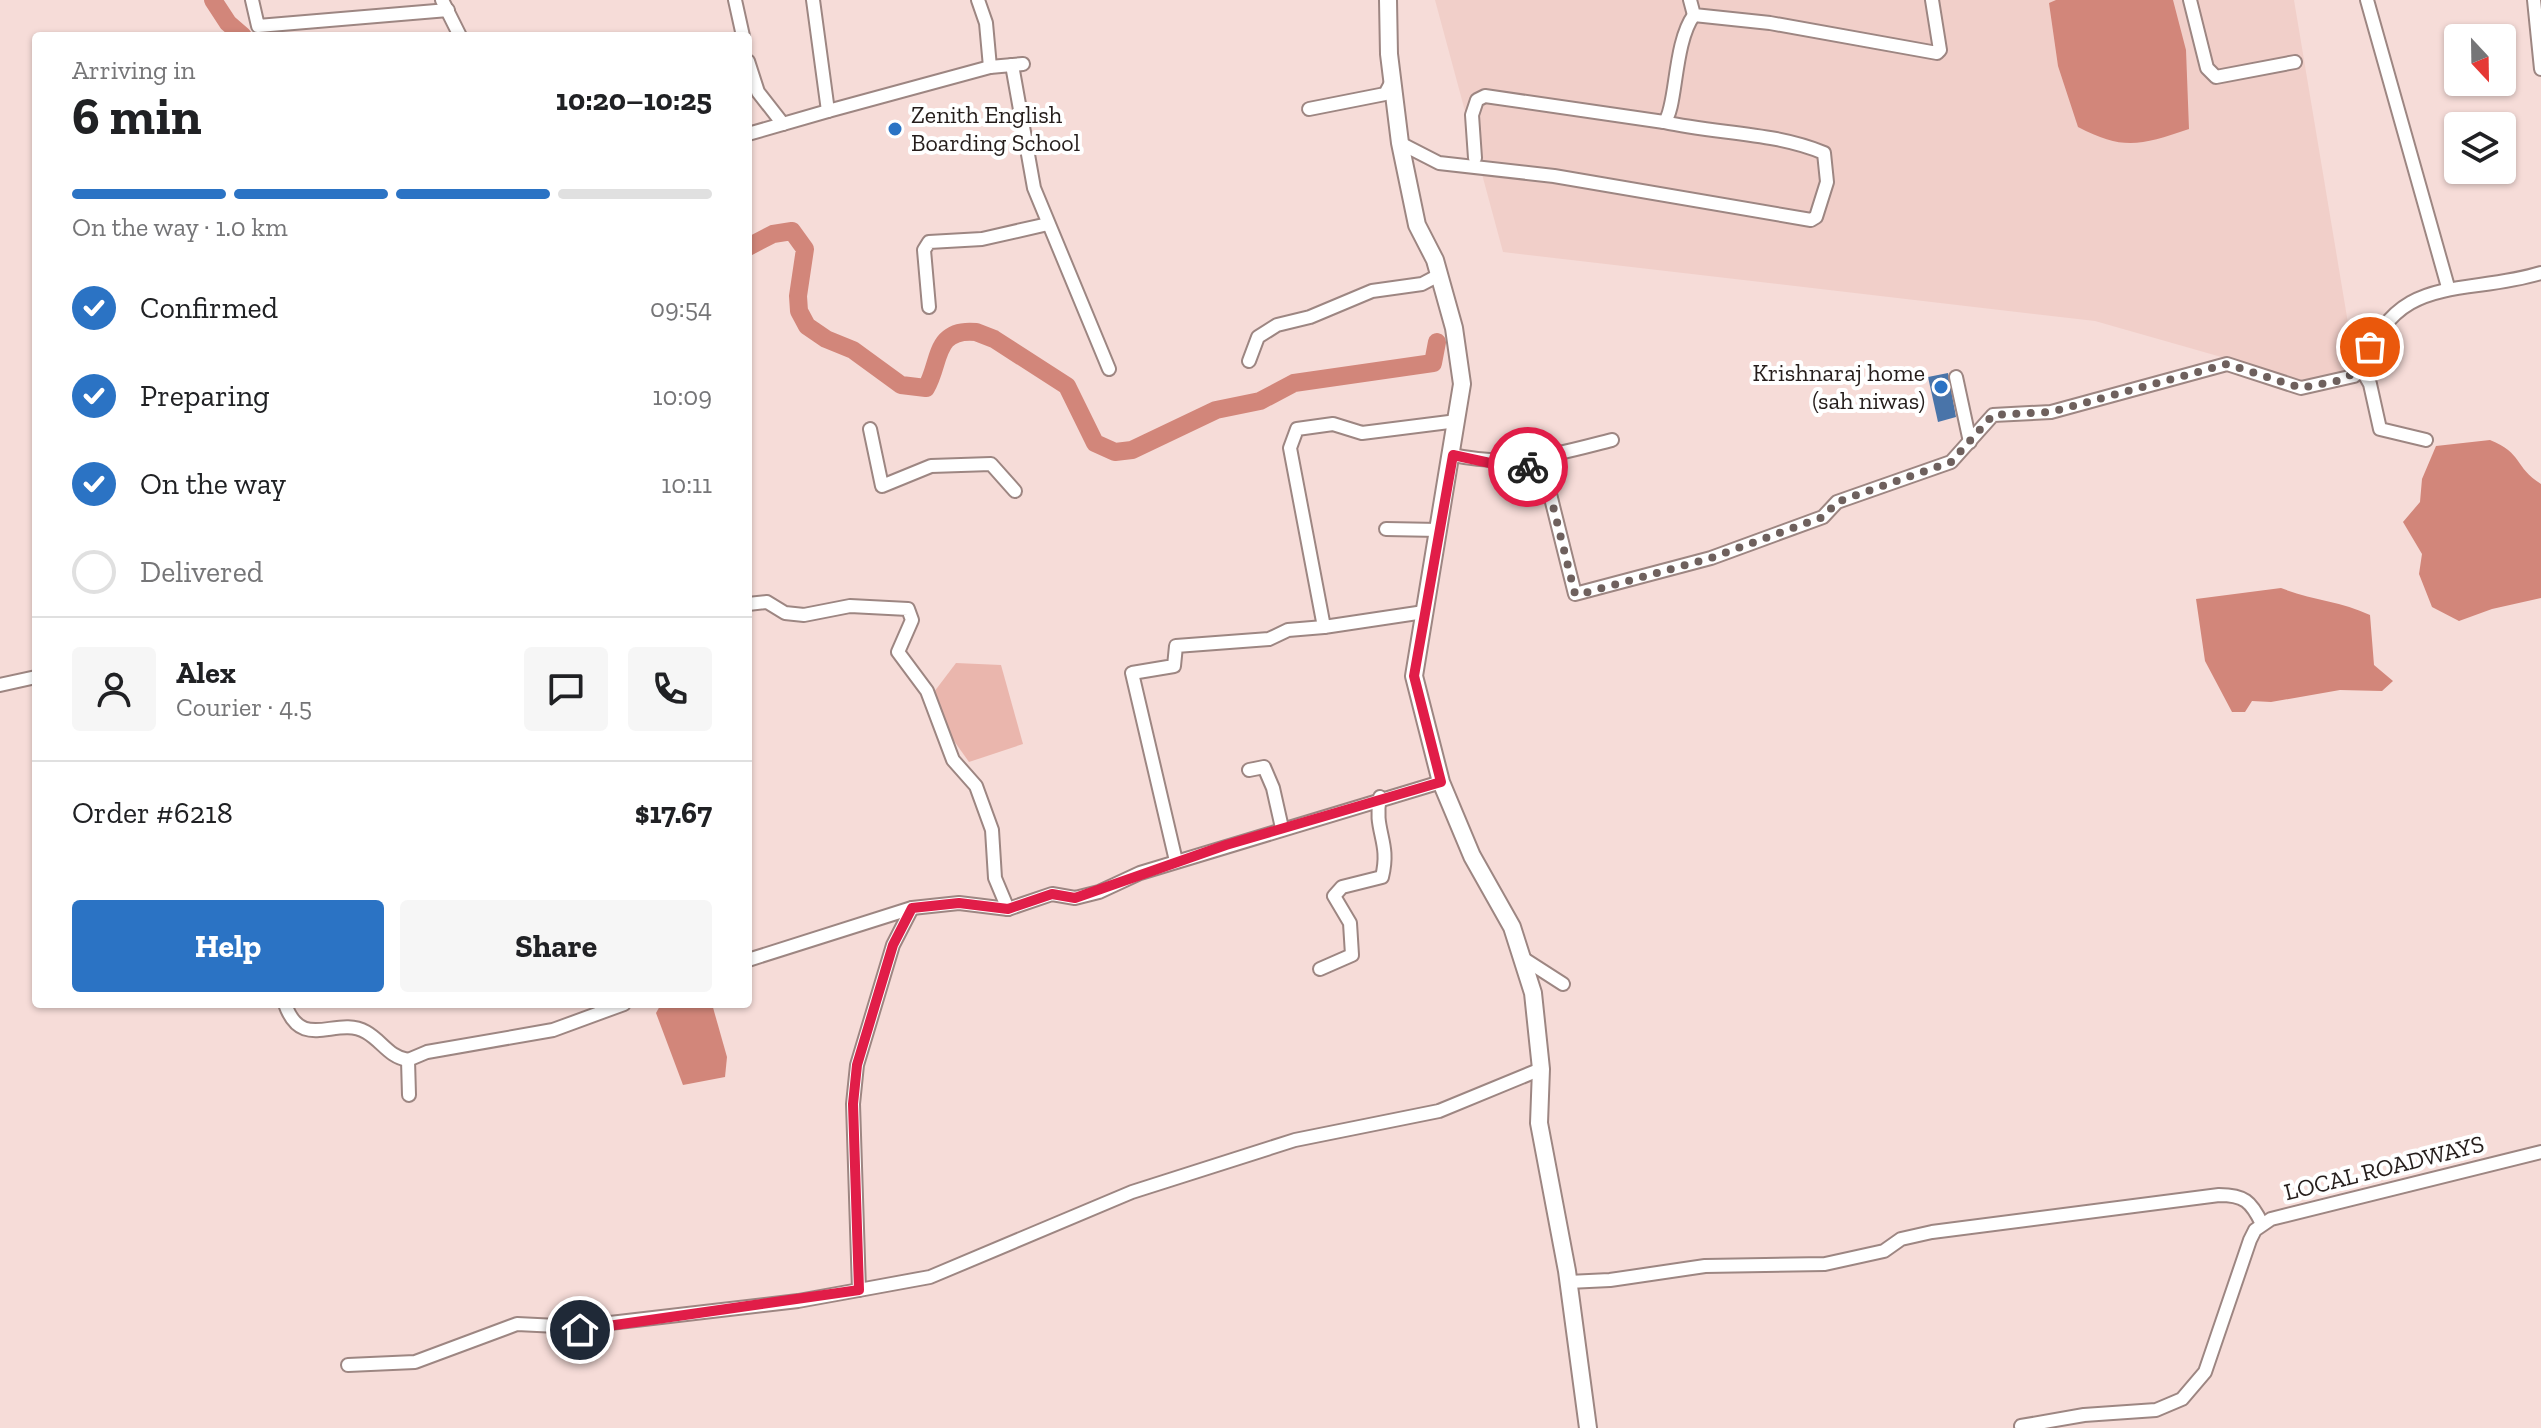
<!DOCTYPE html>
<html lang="en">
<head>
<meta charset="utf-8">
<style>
	:root { --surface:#fff; --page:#f6f6f6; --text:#202124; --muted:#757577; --line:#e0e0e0; --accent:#2b73c4 }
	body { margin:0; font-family:"Zilla Slab",serif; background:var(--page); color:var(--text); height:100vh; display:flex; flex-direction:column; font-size:30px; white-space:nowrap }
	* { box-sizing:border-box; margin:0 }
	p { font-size:26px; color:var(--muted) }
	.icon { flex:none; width:44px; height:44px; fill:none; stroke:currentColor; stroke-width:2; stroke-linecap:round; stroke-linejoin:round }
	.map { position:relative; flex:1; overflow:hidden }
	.sheet { position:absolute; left:32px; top:32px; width:720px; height:976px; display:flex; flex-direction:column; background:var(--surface); border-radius:8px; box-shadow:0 2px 6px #0004 }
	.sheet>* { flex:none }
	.needle { width:52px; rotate:158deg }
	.tools { position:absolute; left:2444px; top:24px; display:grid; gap:16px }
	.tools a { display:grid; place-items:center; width:72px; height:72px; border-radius:8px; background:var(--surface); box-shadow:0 2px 6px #0004; font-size:40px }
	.pin { position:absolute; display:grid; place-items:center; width:68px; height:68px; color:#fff; margin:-34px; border:4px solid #fff; border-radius:50%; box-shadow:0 2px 8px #0007 }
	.courier { position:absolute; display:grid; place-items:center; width:80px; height:80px; margin:-40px; border:6px solid #e11d48; border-radius:50%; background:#fff; color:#222; box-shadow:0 2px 10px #0007 }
	.head em { font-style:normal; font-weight:700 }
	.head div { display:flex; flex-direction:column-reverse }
	.head { display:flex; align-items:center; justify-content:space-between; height:136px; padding:0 40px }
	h1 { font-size:52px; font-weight:700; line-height:60px }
	.bar { display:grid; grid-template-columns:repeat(4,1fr); gap:12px 8px; align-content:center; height:96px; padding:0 40px }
	.bar i { height:10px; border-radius:6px; background:var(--line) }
	.bar .on { background:var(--accent) }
	.bar p { grid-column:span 4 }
	.line { display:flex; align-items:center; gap:20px; padding:0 40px; border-top:2px solid var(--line) }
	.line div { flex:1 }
	.round { display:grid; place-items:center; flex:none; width:84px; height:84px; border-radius:8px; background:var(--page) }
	ol { padding:0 40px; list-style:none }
	li { display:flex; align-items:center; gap:24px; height:88px }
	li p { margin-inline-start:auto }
	li .icon { padding:8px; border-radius:50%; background:var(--accent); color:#fff; stroke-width:4 }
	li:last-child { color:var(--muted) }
	li i { width:44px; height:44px; border:4px solid var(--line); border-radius:50% }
	.cta { display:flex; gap:16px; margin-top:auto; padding:16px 40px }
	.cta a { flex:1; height:92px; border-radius:8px; background:var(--accent); color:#fff; font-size:32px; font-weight:700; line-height:92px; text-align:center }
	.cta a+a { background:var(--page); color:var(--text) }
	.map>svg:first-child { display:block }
	.built { fill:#f1cfc9 }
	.green { fill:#eab6ad }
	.water { fill:#d2867a }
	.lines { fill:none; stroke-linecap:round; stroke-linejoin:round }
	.river { stroke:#d2867a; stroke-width:18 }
	.building { fill:#4974a9 }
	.minor-casing { stroke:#9d8682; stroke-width:16 }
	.major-casing { stroke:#9d8682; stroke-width:20 }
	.minor { stroke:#fff; stroke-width:12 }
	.major { stroke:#fff; stroke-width:16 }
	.done { stroke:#6e605d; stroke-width:8; stroke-dasharray:0 14.4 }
	.route { stroke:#e11d48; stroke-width:10 }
	.poi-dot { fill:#2b73c4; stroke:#fff; stroke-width:3 }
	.labels { text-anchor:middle; stroke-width:8; stroke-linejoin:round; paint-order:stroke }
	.poi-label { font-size:24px; fill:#251d1b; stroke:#fff; text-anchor:start }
	.street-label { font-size:24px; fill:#251d1b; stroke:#fff }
</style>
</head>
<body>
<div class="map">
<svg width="2541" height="1428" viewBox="0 0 2541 1428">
	<rect width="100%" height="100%" fill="#f6dcd8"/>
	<polygon class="built" points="1435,0 2294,0 2354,359 2351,369 2309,382 2095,321 1503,252"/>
	<polygon class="green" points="956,663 1001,665 1023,744 969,762 937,717 934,692"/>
	<g class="water">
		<path d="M 2056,0 L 2173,0 L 2186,50 L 2189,129 C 2141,145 2124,151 2078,127 L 2058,66 L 2049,3 Z"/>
		<path d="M 2490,440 C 2523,453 2514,467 2541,484 L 2541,598 L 2492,609 L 2459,621 L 2432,607 L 2419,574 L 2422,554 L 2403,522 L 2420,502 L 2422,479 L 2436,446 Z"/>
		<path d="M 2281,588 C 2311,600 2341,601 2370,615 L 2374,665 L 2393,681 L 2382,691 L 2340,690 L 2271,702 L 2252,701 L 2245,712 L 2232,712 L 2205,661 L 2196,599 Z"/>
		<polygon points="661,1004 712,1004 727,1057 725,1077 683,1085 656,1013"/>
	</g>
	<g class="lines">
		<g class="river">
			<polyline points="213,0 228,23 243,36"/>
			<path d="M 748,247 L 773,234 L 792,231 L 805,249 L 798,296 L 799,311 L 807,326 L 826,339 L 853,350 L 901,385 L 926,388 C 941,363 933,328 976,332 L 994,339 L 1067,386 L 1095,443 L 1115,452 L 1132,450 L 1216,410 L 1260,401 L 1294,383 L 1433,363 L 1437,342"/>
		</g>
	</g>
	<polygon class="building" points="1948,373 1956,417 1938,422 1928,377"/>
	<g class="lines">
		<g class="minor-casing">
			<g id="minor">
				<polyline points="252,0 258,26 448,10"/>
				<polyline points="442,0 460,36"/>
				<polyline points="735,0 743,36"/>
				<polyline points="978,0 986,23 990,67"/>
				<polyline points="1690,0 1694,15 1770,23 1937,53 1940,50 1932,0"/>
				<polyline points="2190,0 2207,68 2216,77 2295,62"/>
				<polyline points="2367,0 2448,287"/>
				<polyline points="2534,0 2541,69"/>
				<polyline points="748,61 758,92 783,124"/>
				<polyline points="1012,65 1034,188 1109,369"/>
				<polyline points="1309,109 1385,94 1392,81"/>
				<polyline points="828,111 990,67 1023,64"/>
				<polyline points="748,134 828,111 813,0"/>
				<path d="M 1400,143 L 1439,163 L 1554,176 L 1811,220 L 1816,217 L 1827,182 L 1824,153 C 1774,132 1717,134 1664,122"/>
				<path d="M 1475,158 L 1472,115 L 1477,100 L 1485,96 L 1664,122 C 1677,110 1673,43 1694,15"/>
				<polyline points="929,307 924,250 929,242 982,239 1048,224"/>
				<polyline points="1249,361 1258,337 1277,325 1310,317 1372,291 1422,284 1439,275"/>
				<path d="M 2362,370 C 2395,270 2463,297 2541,273"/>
				<polyline points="1956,377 1970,442"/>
				<polyline points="870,429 882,486 931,466 991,464 1015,491"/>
				<path d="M 1453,455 C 1514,468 1553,455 1612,440"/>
				<polyline points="1527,461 1531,484 1548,486 1575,594 1711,558 1823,517 1837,502 1951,462 1993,415 2051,412 2227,364 2301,388 2354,376 2362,370 2370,384 2380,429 2426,440"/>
				<polyline points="1386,529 1439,530"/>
				<polyline points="748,604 767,602 785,613 804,615 850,606 908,609 912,620 898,652 927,691 953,760 976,786 992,830 995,878 1008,909"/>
				<polyline points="1424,612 1324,627 1290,448 1297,429 1333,424 1362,433 1457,421"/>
				<polyline points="0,685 36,677"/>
				<polyline points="1249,770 1264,767 1273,788 1282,828"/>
				<polyline points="1176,861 1132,673 1174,666 1176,646 1269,639 1288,630 1324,627"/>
				<polyline points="1521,957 1563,984"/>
				<polyline points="748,960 912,908 959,903 1008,909 1052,894 1075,898 1099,892 1140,873 1441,782"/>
				<path d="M 1320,969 L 1352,955 L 1350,923 L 1334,896 L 1342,887 L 1382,877 C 1391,841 1373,831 1380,797"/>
				<path d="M 285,1004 C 302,1053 336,1015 366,1032 C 382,1041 389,1057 408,1060"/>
				<polyline points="409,1095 408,1060 427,1052 553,1030 624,1004"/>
				<path d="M 1568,1282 L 1610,1280 L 1705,1266 L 1825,1264 L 1884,1251 L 1901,1239 L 1932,1232 L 2219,1195 C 2244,1195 2251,1201 2262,1224"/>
				<polyline points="859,1290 930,1277 1132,1192 1295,1140 1439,1111 1541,1069"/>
				<polyline points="348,1365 415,1362 517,1324 598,1328 610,1323 798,1301 859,1290 853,1104 857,1065 893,945 912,908"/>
				<polyline points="2021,1426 2084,1415 2156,1410 2182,1399 2205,1372 2250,1240 2255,1230 2271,1219 2541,1152"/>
			</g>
		</g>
		<g class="major-casing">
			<polyline id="major" points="1388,0 1389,54 1400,143 1417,225 1435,260 1454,328 1462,384 1414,676 1441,782 1472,856 1512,927 1533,993 1541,1069 1539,1123 1567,1271 1588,1428"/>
		</g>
		<use href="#minor" class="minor"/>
		<use href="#major" class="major"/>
	</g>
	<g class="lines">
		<polyline class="done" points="1528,467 1531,484 1548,486 1575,594 1581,594 1711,558 1823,517 1837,502 1951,462 1993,415 2051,412 2227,364 2301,388 2337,381 2362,370 2370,347"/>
		<polyline class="route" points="580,1330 859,1290 853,1104 857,1065 893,945 912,908 959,903 1008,909 1052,894 1075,898 1226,845 1441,782 1414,676 1453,455 1490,463 1527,461 1528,467"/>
	</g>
	<g class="poi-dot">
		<circle cx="895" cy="129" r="8"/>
		<circle cx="1941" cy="387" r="8"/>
	</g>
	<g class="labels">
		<g class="poi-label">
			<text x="911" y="123">Zenith English<tspan x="911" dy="28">Boarding School</tspan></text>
			<text x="1925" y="381" text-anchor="end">Krishnaraj home<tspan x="1925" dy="28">(sah niwas)</tspan></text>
		</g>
		<g class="street-label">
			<text transform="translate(2384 1168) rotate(-14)" y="8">LOCAL ROADWAYS</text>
		</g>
	</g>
</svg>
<div class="tools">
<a><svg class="needle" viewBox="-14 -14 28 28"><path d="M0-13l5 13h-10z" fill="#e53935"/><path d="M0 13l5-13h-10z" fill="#757577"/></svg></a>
<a><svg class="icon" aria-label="layers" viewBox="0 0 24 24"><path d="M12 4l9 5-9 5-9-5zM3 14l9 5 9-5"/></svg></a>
</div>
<div class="pin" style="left:2370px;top:347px;background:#ea580c"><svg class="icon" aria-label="bag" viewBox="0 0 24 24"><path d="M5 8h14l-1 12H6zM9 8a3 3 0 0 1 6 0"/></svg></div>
<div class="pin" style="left:580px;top:1330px;background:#1f2937"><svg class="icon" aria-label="home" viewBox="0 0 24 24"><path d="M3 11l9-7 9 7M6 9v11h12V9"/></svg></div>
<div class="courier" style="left:1528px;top:467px"><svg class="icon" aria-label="bike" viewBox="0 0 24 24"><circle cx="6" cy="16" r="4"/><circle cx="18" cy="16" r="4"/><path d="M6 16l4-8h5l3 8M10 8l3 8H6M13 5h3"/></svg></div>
<section class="sheet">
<div class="head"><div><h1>6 min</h1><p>Arriving in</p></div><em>10:20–10:25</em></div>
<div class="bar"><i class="on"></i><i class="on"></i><i class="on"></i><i></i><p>On the way · 1.0 km</p></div>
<ol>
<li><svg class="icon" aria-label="check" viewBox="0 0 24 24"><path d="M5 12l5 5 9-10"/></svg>Confirmed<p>09:54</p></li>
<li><svg class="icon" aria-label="check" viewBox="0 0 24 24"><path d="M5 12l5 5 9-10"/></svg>Preparing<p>10:09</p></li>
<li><svg class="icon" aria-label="check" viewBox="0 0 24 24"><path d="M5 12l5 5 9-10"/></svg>On the way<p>10:11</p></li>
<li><i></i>Delivered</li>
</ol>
<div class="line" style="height:144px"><a class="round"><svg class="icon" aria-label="person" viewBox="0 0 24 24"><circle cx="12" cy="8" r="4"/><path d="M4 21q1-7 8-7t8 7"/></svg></a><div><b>Alex</b><p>Courier · 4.5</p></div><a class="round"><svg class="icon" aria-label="chat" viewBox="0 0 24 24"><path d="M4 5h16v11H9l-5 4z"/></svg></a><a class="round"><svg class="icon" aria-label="phone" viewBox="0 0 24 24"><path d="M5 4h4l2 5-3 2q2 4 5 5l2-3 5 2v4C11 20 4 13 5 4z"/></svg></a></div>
<div class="line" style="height:104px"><div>Order #6218</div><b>$17.67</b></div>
<div class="cta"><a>Help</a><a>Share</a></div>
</section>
</div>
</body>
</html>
